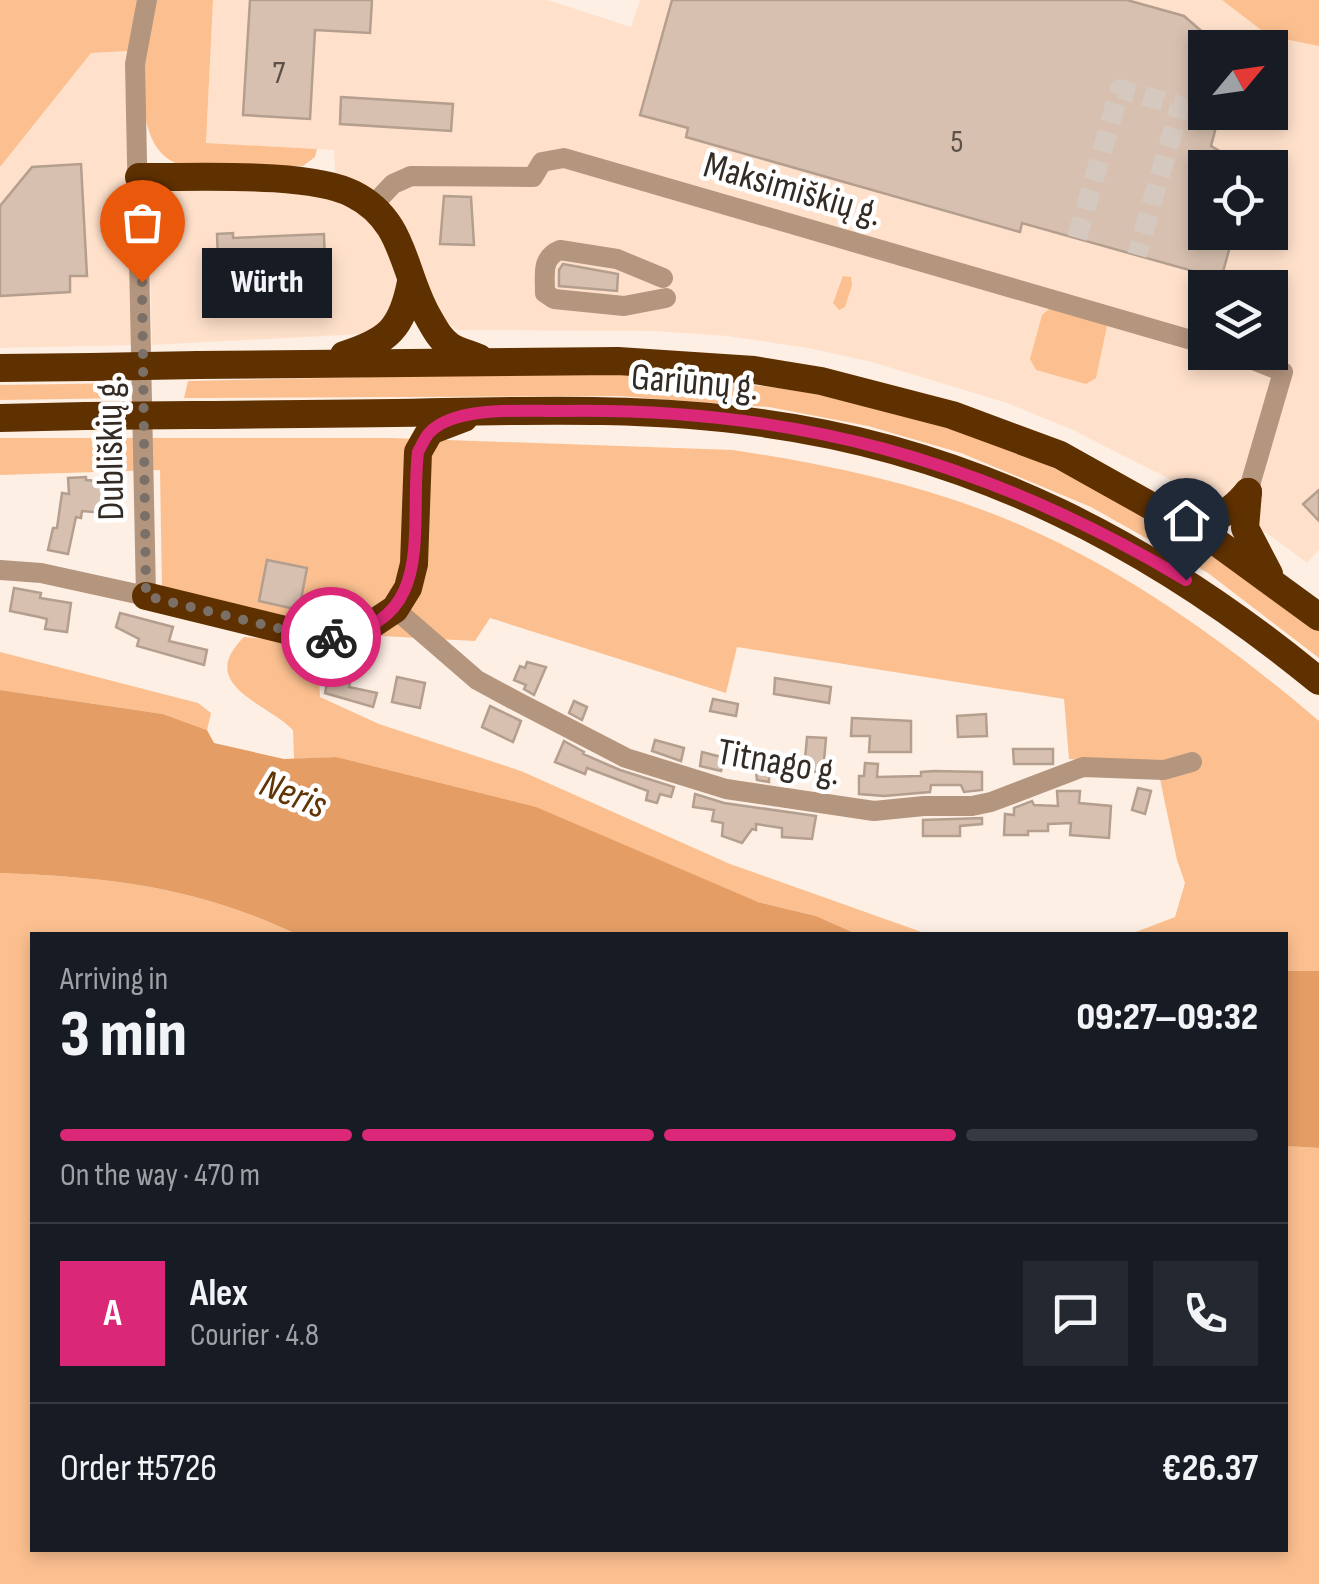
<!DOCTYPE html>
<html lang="en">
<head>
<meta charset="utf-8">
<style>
	:root { --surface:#171b24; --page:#242831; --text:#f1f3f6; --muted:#9ea1a6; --line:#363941; --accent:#db2777 }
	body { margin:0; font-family:"Sofia Sans Condensed",sans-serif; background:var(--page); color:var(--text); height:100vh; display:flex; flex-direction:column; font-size:38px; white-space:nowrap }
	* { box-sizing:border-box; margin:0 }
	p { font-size:32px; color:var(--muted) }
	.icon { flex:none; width:55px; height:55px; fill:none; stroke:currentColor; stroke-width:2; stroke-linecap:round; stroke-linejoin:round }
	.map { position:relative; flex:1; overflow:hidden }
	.details { position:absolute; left:30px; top:932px; width:1258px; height:620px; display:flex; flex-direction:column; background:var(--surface); border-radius:0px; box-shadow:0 5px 15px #0003 }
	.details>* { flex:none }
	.needle { width:65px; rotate:61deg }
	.tools { position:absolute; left:1188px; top:30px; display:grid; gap:20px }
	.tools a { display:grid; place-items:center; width:100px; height:100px; border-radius:0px; background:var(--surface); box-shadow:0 5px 15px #0003; font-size:50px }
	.pin { position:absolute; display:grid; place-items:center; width:85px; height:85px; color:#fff; margin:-102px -42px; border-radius:50% 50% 50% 0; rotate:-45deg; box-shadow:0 0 10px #0007 }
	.pin .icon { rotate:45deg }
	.courier { position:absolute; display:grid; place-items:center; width:100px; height:100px; margin:-50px; border:8px solid #db2777; border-radius:50%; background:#fff; color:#222; box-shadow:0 2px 12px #0007 }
	.bubble { position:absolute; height:70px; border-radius:0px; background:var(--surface); box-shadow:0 5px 15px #0003; font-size:32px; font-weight:800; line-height:70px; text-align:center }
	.summary em { font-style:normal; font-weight:800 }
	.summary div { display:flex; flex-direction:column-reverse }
	.summary { display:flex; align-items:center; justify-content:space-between; height:170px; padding:0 30px }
	h1 { font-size:65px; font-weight:800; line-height:75px }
	.bar { display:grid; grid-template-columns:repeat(4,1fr); gap:15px 10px; align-content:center; height:120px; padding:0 30px }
	.bar i { height:12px; border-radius:8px; background:var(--line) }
	.bar .on { background:var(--accent) }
	.bar p { grid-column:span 4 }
	.line { display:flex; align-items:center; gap:25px; padding:0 30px; border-top:2px solid var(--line) }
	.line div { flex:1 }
	.round { display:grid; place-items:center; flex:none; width:105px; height:105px; border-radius:0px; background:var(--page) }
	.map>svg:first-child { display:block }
	.built { fill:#ffe1cb; fill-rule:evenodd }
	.green { fill:#fcc090 }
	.water { fill:#e49e65 }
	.building { fill:#d7c0af; stroke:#b49e8e; stroke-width:2.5 }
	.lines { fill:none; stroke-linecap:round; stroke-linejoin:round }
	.minor-tunnel { stroke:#d5c8be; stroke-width:20; stroke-dasharray:20 10; stroke-linecap:butt }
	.minor { stroke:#b4957e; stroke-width:20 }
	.highway { stroke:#603100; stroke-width:28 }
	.highway-bridge { stroke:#603100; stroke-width:28 }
	.done { stroke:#7a7067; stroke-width:10; stroke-dasharray:0 18 }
	.route { stroke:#db2777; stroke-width:12 }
	.labels { text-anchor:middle; stroke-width:9; stroke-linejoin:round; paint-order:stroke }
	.number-label { font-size:32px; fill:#5c5047 }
	.street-label { font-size:38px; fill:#332b24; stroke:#fff }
	.water-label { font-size:40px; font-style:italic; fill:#623507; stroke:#fff }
</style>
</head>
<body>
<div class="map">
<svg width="1319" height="1584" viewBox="0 0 1319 1584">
	<rect width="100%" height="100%" fill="#fdefe4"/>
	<g class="built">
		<path d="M 213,0 L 548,0 L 631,27 L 640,0 L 1222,0 L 1269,35 L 1319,46 L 1319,549 L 1307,563 L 1272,537 L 1205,497 L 1071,429 L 1007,403 L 872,362 L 808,348 L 727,336 L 656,331 L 457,330 L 444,320 L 430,294 L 405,229 L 390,205 L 364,184 L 335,172 L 334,150 L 206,143 ZM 1205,48 L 1270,48 L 1270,112 L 1205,112 ZM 1205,168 L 1270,168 L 1270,232 L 1205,232 ZM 1205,288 L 1270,288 L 1270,352 L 1205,352 Z"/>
		<polygon points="128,51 134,345 0,348 0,167 91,53"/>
		<polygon points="190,189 319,194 340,199 383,232 401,290 380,333 152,345 149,211 173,191"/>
	</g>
	<g class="green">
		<polygon points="0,0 137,0 128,51 91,53 0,167"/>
		<path d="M 154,0 L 213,0 L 206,143 L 317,149 L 315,157 L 303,166 C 265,166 223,171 186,166 C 124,156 144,41 154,0 Z"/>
		<polygon points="1222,0 1319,0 1319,46 1269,36"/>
		<polygon points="843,276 851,277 852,285 845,307 839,310 833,303"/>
		<polygon points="1049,309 1059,309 1103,322 1107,326 1096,378 1086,384 1036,370 1030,359 1042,315"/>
		<path d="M 595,372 C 675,378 758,382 837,398 C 974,426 1111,486 1227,563 C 1259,583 1289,608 1319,631 L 1319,658 L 1208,573 L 1091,507 L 961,453 L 868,426 L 769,407 L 618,396 L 184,398 L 188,381 Z"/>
		<polygon points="131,383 131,398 0,400 0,385"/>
		<path d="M 0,438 L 391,438 L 733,450 C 833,465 935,487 1027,528 C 1133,575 1231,646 1319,721 L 1319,971 L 1285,971 L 1285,935 L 1128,935 L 1175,917 L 1185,883 L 1177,860 L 1157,765 L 1069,759 L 1064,699 L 737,647 L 726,693 L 490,618 L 475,641 L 325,633 L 162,589 L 160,470 L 0,475 Z"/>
		<path d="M 244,637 C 273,639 295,642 318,661 L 320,697 L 379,724 L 521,771 L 730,864 L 930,935 L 859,935 L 816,916 L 758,902 L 336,757 L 294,759 L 293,730 C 267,703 195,685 244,637 Z"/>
		<polygon points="0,652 198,703 211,713 207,730 163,714 0,690"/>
		<path d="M 0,873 C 110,877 198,887 298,935 L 32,935 L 32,1550 L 1285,1550 L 1285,1146 L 1319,1148 L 1319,1584 L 0,1584 Z"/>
	</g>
	<g class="water">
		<path d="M 0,690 L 163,714 L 207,730 L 214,743 L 284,759 L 336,757 L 536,807 L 758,902 L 816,916 L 859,935 L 298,935 C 198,887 110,877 0,873 Z"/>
		<polygon points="1285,971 1319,971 1319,1148 1285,1146"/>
	</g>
	<g class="building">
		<polygon points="250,0 372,0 370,33 315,30 310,119 243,115"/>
		<polygon points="672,0 1127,0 1184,16 1221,48 1205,48 1205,112 1220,112 1211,146 1249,168 1205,168 1205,232 1234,232 1221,279 1022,223 1020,232 686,137 688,128 640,115"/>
		<polygon points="341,97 453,104 451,131 340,124"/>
		<polygon points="81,164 87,276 70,276 70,292 0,296 0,206 32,167"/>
		<polygon points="444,196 471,197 474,245 440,244"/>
		<polygon points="233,233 233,238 324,234 325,264 310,264 310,257 218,261 217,234"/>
		<polygon points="563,264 618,274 617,291 559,286 559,270"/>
		<polygon points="86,477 86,480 108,482 104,513 82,511 81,518 76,517 68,554 48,550 53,528 57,528 62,493 69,494 68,478"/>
		<polygon points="1319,490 1319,521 1303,504"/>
		<polygon points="267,560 307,568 299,610 259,601"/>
		<polygon points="14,588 41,593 40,598 71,603 67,632 45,629 47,619 39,617 10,611"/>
		<polygon points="120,613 173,627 169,641 207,650 204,665 137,646 139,639 116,627"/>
		<polygon points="332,660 354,666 349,687 377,693 373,707 325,693"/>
		<polygon points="527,662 546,667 534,695 524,689 526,685 514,680 520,666 525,668"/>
		<polygon points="397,677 425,683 420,708 392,702"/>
		<polygon points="775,678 831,687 829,703 774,694"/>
		<polygon points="713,699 738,704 736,716 710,711"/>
		<polygon points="574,701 587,707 582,720 569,713"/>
		<polygon points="490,706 521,721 513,742 482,727"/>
		<polygon points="986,714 987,736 958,737 957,716"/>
		<polygon points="852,718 911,721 911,752 869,752 870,736 851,736"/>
		<polygon points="807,737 826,738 823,772 804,771"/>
		<polygon points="655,740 684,748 681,761 652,751"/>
		<polygon points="564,741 584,752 583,754 620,770 674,787 671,797 660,794 657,803 646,800 648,791 587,768 585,774 555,762"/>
		<polygon points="1013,749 1053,749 1053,764 1014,764"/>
		<polygon points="702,752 725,758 721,771 700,766"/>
		<polygon points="865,763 878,764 877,777 921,776 921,772 934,771 982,772 982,790 964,792 961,785 931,785 930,792 884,796 859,794 859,776 864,776"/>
		<polygon points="755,764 790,766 789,776 769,776 769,782 757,780"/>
		<polygon points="1138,788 1151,791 1145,814 1132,810"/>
		<polygon points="1057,791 1080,791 1079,803 1111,806 1109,838 1070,835 1071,823 1048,824 1048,831 1028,831 1028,835 1004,835 1005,814 1014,815 1014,808 1032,801 1034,805 1058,806"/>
		<polygon points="695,794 724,803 816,816 812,839 782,837 782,828 756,824 756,830 752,829 742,843 722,836 723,823 712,821 714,810 693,807"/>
		<polygon points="982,818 982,824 960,826 960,836 923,836 923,820"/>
	</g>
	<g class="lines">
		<polyline class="minor-tunnel" points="1077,238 1120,89 1180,106 1137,255"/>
		<g class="minor">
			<polyline points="372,206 393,184 411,176 533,177 542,162 564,158 1205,344"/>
			<path d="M 663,278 L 617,259 L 560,250 C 541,258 545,274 545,293 L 554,299 L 624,306 L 666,298"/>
			<polyline points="1233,352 1283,372 1248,492"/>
			<polyline points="0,570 41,573 146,596 135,64 147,0"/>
			<polyline points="395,609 477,680 516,701 626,758 726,789 874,811 924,806 972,806 991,802 1083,767 1164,770 1192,762"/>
		</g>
		<g class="highway">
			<path d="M 139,177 C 193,178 308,171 353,194 C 405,220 402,270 427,315 C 434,327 439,338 450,346 C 458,351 469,354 479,358"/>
			<path d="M 344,355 C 388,341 402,329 411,282"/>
			<polyline points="198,365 618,361 754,370 821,381 952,415 1060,455 1219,544 1319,617"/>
			<polyline points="0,368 91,367"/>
			<path d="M 193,415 C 277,414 360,414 444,412 C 550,410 657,408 762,423 C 975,452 1155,546 1319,681"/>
			<polyline points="0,418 86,416"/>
			<polyline points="1248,492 1245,528 1269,574"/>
			<path d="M 1176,512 C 1211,519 1223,522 1248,492"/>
			<polyline points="146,596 314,637 348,634 374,623 395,609 408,588 414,564 418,452 430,431 464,418"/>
		</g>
		<g class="highway-bridge">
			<polyline points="91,367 198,365"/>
			<polyline points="86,416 193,415"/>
		</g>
	</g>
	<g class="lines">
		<polyline class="done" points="142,282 146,596 314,637 331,637"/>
		<path class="route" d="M 331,637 C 438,623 409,530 418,452 C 422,445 425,437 430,432 C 455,406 521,411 555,411 C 790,406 985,460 1186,580"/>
	</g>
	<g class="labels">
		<g class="number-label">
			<text x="279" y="83">7</text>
			<text x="957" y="152">5</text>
		</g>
		<g class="street-label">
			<text transform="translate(793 188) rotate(16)" y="13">Maksimiškių g.</text>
			<text transform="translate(695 381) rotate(5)" y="13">Gariūnų g.</text>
			<text transform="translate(109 448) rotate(-91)" y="13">Dubliškių g.</text>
			<text transform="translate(779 761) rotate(10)" y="13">Titnago g.</text>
		</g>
		<g class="water-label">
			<text transform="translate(294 793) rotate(22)" y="14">Neris</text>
		</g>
	</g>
</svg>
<div class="tools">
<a><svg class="needle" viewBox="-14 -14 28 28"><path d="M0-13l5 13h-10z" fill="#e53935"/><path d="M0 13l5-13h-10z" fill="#9ea1a6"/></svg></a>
<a><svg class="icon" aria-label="locate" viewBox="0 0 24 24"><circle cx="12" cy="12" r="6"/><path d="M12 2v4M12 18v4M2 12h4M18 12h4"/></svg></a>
<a><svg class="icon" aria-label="layers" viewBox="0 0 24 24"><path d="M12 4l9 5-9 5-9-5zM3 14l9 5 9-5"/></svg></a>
</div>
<div class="pin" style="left:142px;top:282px;background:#ea580c"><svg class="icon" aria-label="bag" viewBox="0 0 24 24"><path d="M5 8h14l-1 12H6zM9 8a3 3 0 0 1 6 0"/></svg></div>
<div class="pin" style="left:1186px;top:580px;background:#1f2937"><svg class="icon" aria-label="home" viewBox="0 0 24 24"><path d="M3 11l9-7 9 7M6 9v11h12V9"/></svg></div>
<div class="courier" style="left:331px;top:637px"><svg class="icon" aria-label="bike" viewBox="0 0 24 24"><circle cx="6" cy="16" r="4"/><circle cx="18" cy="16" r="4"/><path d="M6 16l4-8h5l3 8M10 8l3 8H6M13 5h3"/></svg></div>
<div class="bubble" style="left:202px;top:248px;width:130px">Würth</div>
<section class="details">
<div class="summary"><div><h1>3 min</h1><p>Arriving in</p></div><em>09:27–09:32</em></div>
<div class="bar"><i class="on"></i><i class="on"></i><i class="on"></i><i></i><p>On the way · 470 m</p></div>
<div class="line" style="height:180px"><b class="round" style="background:var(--accent);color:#fff">A</b><div><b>Alex</b><p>Courier · 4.8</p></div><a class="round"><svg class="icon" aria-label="chat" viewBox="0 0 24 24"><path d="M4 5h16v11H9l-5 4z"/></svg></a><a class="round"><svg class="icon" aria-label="phone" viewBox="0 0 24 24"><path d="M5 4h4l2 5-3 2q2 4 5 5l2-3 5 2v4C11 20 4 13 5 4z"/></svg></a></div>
<div class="line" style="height:130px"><div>Order #5726</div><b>€26.37</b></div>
</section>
</div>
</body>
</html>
